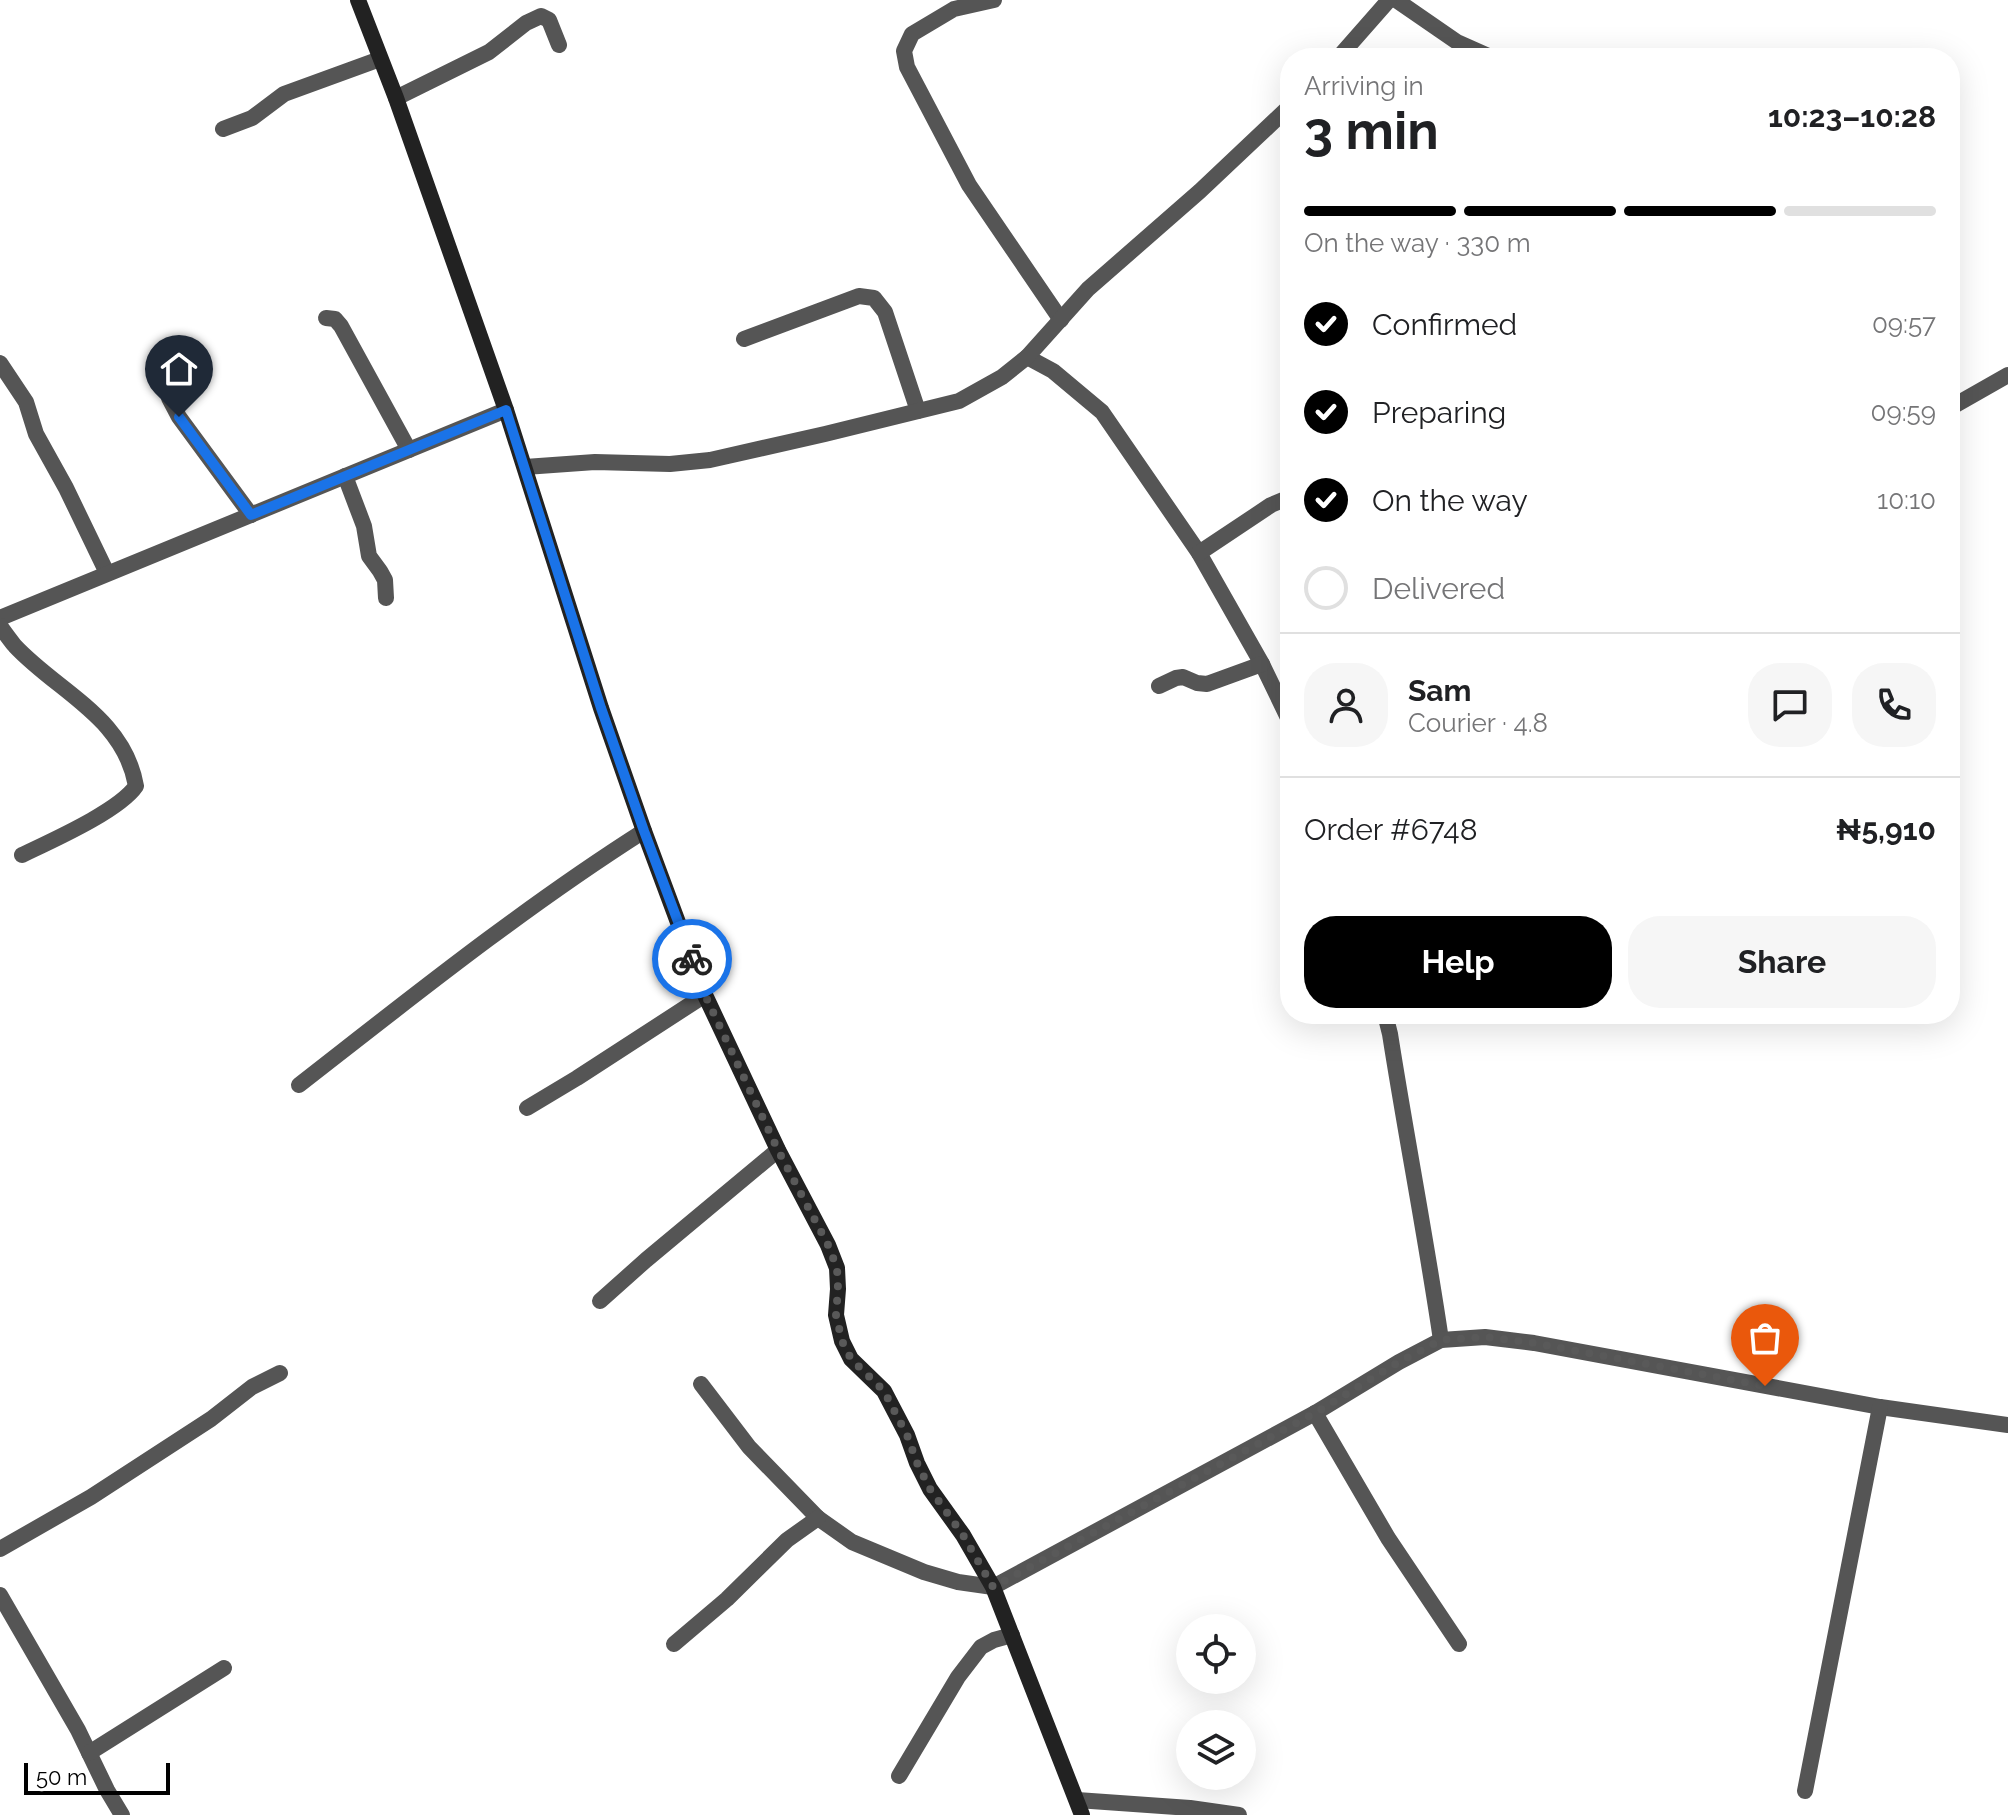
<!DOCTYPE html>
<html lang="en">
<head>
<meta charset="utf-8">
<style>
	:root { --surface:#fff; --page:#f6f6f6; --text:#202124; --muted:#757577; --line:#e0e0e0; --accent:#000 }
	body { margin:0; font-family:Raleway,sans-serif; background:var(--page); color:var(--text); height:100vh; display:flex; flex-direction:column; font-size:30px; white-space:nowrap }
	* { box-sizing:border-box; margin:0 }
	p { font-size:26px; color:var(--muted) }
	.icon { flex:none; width:44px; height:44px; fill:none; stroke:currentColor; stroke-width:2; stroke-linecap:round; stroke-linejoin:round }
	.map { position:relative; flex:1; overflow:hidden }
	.side { position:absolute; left:1280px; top:48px; width:680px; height:976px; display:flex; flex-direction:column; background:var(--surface); border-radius:32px; box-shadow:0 8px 32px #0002 }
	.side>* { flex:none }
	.fabs { position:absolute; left:1176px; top:1614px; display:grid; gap:16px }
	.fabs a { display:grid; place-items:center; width:80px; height:80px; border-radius:50%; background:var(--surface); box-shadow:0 8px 32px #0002; font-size:40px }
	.scale { position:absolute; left:24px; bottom:20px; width:146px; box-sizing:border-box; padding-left:8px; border:4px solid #000; border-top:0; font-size:22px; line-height:28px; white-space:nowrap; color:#000; -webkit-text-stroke:6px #fff; paint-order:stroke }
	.pin { position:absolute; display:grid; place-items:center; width:68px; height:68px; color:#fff; margin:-82px -34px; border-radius:50% 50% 50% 0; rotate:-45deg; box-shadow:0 0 8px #0007 }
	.pin .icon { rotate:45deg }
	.courier { position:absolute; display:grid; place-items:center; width:80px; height:80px; margin:-40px; border:6px solid #1a73e8; border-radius:50%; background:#fff; color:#222; box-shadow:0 2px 10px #0007 }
	.overview em { font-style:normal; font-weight:700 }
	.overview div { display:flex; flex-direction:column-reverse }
	.overview { display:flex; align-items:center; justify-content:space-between; height:136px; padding:0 24px }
	h1 { font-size:52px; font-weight:700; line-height:60px }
	.bar { display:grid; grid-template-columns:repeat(4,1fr); gap:12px 8px; align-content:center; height:96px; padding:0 24px }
	.bar i { height:10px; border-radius:6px; background:var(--line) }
	.bar .selected { background:var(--accent) }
	.bar p { grid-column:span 4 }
	.line { display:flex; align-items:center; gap:20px; padding:0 24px; border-top:2px solid var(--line) }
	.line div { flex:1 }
	.round { display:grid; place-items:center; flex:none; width:84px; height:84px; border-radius:32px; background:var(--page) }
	ol { padding:0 24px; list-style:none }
	li { display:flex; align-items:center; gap:24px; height:88px }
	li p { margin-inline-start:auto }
	li .icon { padding:8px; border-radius:50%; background:var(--accent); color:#fff; stroke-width:4 }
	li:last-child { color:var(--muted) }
	li i { width:44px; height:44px; border:4px solid var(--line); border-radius:50% }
	.cta { display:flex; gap:16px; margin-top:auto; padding:16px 24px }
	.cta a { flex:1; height:92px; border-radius:32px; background:var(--accent); color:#fff; font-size:32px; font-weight:700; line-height:92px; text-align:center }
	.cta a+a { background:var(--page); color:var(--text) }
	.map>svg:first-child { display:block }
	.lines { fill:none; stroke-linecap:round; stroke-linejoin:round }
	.street { stroke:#555; stroke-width:16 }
	.secondary { stroke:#222; stroke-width:16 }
	.done { stroke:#595959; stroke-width:8; stroke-dasharray:0 14.4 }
	.route { stroke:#1a73e8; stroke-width:10 }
</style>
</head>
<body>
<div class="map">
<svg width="2008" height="1815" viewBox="0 0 2008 1815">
	<rect width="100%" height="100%" fill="#fff"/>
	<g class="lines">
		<g class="street">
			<polyline points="994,0 954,9 912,34 904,51 907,67 969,185 1061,320"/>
			<polyline points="1396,0 1457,42 1493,58"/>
			<polyline points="1338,58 1389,0"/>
			<polyline points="396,98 489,52 526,23 541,16 549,20 559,45"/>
			<polyline points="223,129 252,118 284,94 380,59"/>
			<polyline points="326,318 335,319 341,326 409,450"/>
			<polyline points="744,339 859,296 874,298 885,312 918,411"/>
			<polyline points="1027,357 1053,371 1102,412 1199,553 1262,664 1290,722"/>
			<polyline points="0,363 26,402 36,434 66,488 107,573"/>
			<polyline points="169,398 179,417 251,515"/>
			<polyline points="1950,408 2008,375"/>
			<polyline points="525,467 595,462 670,464 710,460 825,434 959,401 1002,377 1027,357 1088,289 1200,191 1290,106"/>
			<polyline points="345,476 364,526 369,556 380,571 385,580 386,598"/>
			<polyline points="1199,553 1271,505 1290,497"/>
			<polyline points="0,618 506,410"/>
			<path d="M 0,626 C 5,633 10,640 15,646 C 58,692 124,717 136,786 C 119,811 51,841 22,855"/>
			<polyline points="1159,686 1176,678 1183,677 1197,683 1207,684 1262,664"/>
			<path d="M 1385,1014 L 1390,1034 C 1406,1136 1426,1238 1441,1340"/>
			<path d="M 299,1085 C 412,997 523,908 644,831"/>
			<polyline points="527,1108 577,1078 705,995"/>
			<polyline points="600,1301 646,1260 778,1150"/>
			<polyline points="701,1384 749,1447 818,1518 852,1542 924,1572 958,1582 993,1587 1315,1413 1399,1362 1441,1340 1485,1337 1534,1343 1880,1407 2008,1425"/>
			<polyline points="1315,1413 1388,1538 1459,1644"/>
			<polyline points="0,1549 91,1497 211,1419 252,1387 280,1373"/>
			<polyline points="0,1595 78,1730 107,1790 122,1815"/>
			<polyline points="674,1644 727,1599 787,1540 818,1518"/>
			<polyline points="89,1753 224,1668"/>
			<polyline points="899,1776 958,1677 981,1647 994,1640 1012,1635"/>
			<polyline points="1805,1791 1880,1407"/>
			<polyline points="1077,1800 1190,1808 1239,1815"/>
		</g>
		<polyline class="secondary" points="358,0 396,98 506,410 601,708 644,831 705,995 778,1150 828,1245 837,1268 838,1289 836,1315 842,1341 851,1359 884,1391 907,1435 917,1463 930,1489 963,1535 993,1587 1082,1815"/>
	</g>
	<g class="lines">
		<polyline class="done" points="692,959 705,995 778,1150 828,1245 837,1268 838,1289 836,1315 842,1341 851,1359 884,1391 907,1435 917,1463 930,1489 963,1535 993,1587 1315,1413 1399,1362 1441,1340 1485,1337 1534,1343 1765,1386"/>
		<polyline class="route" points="179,417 251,515 506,410 601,708 644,831 692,959"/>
	</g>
</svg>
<div class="fabs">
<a><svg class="icon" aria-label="locate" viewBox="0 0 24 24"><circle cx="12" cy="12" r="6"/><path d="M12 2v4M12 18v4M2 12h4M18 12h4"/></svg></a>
<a><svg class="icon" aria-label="layers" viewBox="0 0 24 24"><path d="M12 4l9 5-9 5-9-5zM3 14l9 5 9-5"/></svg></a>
</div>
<div class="scale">50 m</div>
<div class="pin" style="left:1765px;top:1386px;background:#ea580c"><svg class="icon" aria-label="bag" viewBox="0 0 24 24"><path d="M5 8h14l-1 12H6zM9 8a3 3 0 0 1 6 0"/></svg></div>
<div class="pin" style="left:179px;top:417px;background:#1f2937"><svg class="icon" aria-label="home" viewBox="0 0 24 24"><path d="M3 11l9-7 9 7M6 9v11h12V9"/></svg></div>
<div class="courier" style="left:692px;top:959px"><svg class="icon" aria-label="bike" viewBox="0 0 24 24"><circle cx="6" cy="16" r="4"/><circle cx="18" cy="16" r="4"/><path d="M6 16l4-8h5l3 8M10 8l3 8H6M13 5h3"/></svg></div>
<section class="side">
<div class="overview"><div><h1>3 min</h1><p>Arriving in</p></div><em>10:23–10:28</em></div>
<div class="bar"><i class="selected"></i><i class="selected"></i><i class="selected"></i><i></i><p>On the way · 330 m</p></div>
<ol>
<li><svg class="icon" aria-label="check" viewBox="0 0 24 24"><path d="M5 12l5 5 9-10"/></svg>Confirmed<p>09:57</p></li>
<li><svg class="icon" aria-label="check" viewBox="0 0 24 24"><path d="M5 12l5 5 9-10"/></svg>Preparing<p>09:59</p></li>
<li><svg class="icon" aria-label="check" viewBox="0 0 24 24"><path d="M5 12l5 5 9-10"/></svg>On the way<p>10:10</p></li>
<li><i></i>Delivered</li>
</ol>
<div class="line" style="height:144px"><a class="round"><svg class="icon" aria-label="person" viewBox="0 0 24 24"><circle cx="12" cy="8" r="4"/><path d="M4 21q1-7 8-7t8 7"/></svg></a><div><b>Sam</b><p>Courier · 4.8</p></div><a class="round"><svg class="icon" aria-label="chat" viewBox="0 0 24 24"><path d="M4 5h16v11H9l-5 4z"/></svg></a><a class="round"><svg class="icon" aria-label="phone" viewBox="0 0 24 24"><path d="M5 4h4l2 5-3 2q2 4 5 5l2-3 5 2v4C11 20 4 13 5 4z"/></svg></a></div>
<div class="line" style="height:104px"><div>Order #6748</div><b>₦5,910</b></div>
<div class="cta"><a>Help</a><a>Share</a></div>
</section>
</div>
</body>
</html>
